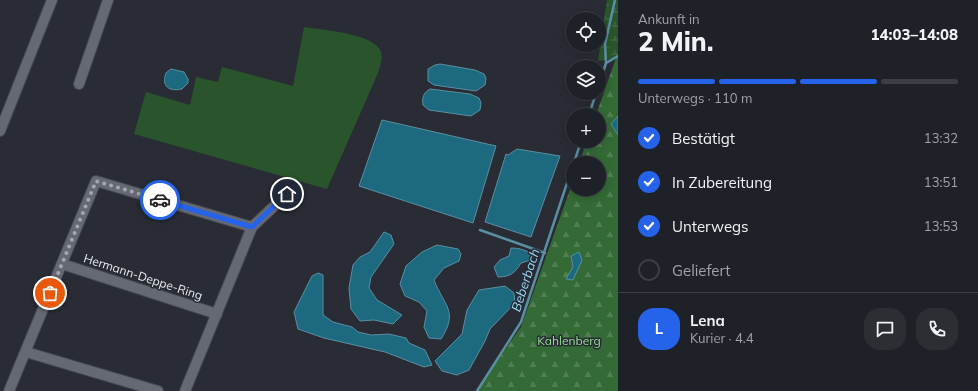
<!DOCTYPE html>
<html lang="de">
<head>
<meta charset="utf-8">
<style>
	:root { --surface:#1f2128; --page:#2c2e34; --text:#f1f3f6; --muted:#a1a3a8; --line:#3c3e45; --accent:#2563eb }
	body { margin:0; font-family:Mulish,sans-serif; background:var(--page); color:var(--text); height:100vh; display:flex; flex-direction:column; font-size:15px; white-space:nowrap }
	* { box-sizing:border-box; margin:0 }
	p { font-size:13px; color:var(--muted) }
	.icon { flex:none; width:22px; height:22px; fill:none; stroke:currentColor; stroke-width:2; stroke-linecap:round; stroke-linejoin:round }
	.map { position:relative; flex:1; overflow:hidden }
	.side { display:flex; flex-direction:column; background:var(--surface); width:360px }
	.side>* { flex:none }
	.controls { position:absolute; left:566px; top:12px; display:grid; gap:8px }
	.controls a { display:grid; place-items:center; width:40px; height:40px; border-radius:50%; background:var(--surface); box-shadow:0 2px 10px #0003,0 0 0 1px var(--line); font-size:20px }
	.pin { position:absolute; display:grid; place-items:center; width:34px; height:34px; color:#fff; margin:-17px; border:2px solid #fff; border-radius:50%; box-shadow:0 1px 4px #0007 }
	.courier { position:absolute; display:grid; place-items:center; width:40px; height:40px; margin:-20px; border:3px solid #2563eb; border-radius:50%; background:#fff; color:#222; box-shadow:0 1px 5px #0007 }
	.headline em { font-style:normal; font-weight:800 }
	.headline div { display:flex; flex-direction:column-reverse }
	.headline { display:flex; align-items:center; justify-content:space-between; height:68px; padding:0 20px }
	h1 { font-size:26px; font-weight:800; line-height:30px }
	.bar { display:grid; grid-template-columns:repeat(4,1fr); gap:6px 4px; align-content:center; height:48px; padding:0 20px }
	.bar i { height:5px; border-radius:3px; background:var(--line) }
	.bar .selected { background:var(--accent) }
	.bar p { grid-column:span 4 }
	.line { display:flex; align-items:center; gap:10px; padding:0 20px; border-top:1px solid var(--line) }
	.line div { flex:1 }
	.round { display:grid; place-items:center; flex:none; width:42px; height:42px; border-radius:16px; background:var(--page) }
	ol { padding:0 20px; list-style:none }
	li { display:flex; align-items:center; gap:12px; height:44px }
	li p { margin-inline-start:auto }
	li .icon { padding:4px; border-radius:50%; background:var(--accent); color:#fff; stroke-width:4 }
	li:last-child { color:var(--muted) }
	li i { width:22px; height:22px; border:2px solid var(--line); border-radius:50% }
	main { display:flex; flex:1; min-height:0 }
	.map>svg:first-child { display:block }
	.green { fill:#2a542b }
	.forest { fill:url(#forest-firs) }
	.wetland { fill:url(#wetland-marsh) }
	.water { fill:#1d6980; stroke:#5a8fa1 }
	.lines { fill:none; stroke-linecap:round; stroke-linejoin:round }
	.stream { stroke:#5a8fa1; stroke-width:2.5 }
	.minor-casing { stroke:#44474f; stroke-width:12 }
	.minor { stroke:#656973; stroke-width:10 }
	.done { stroke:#a4a7ae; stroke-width:4; stroke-dasharray:0 7.2 }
	.route { stroke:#2563eb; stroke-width:5 }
	.labels { text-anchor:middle; stroke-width:3; stroke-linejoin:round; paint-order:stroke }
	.street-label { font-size:12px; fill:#e7e9ef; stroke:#292c35 }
	.park-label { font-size:12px; fill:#93df93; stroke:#292c35 }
	.water-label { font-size:13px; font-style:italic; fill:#95daf3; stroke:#292c35 }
</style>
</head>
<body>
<main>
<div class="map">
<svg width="618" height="391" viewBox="0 0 618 391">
	<defs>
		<pattern id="forest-firs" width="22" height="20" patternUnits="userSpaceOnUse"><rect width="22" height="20" fill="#346a36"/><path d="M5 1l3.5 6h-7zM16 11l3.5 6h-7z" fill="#517f53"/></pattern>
		<pattern id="wetland-marsh" width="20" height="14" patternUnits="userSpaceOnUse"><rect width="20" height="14" fill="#2a542b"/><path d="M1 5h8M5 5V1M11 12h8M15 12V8" fill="none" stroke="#496d4a"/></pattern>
	</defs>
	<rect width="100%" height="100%" fill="#292c35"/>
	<path class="green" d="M 304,27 C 321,30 375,33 381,52 C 383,59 380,66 378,73 L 327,189 L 134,134 L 146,92 L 190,105 L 196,77 L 218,82 L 222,67 L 293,86 Z"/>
	<polygon class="forest" points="616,58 618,58 618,391 476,391 521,327 573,181 573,189 599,189 599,163 579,163 587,141 599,141 599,115 596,115"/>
	<polygon class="wetland" points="607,0 618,0 618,58 598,61"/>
	<g class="water">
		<polygon points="440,64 475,70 484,74 486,78 485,85 476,91 434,85 428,81 428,69 435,65"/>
		<path d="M 171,69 L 184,72 L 188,79 L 188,83 L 182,89 C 169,92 161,86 166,73 Z"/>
		<path d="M 430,89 L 470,94 L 479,98 L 481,103 L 480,110 L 471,116 L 429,110 L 423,105 C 422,98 423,93 430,89 Z"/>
		<polygon points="618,116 618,135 611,124"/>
		<polygon points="382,120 496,146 473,223 359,186"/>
		<polygon points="517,149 560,156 531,237 485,222 506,154 508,155"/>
		<polygon points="384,232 391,235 394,244 371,277 369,288 377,300 402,315 393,324 374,320 360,321 351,309 349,288 353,265 360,257 370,252"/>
		<path d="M 437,245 L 458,249 L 461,254 L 459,261 L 444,268 L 434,280 C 444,306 459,311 441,339 L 429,338 L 424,327 L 427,311 L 419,302 L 405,296 L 400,284 L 406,266 L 422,252 Z"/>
		<path d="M 511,248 C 519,248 528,250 533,256 L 531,260 L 521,263 C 515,273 510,277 498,277 L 494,267 L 500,260 L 509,256 Z"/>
		<polygon points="579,252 582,260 573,280 566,279 573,267 571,256"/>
		<polygon points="318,273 323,275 323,315 333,322 352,327 358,332 371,335 389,334 406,338 409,343 425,350 432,365 424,367 385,352 324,338 298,329 294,312 312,276"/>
		<polygon points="505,286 514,293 515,303 490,329 485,341 469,370 457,375 442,371 435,361 462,334 467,310 479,290"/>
	</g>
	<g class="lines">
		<g class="stream">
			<polyline points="606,63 605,44 615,0"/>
			<polyline points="599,85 606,63 618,56"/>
			<polyline points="589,115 596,93"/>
			<polyline points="574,163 581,141"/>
			<polyline points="480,230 545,253"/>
			<polyline points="477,391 521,322 573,165"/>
		</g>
		<g class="minor-casing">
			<g id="minor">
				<polyline points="79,84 108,0"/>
				<polyline points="0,131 52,0"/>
				<polyline points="252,227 287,194"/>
				<polyline points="62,264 217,314"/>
				<polyline points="26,352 158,391"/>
				<polyline points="9,391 96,181 252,227 185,391"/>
			</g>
		</g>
		<use href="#minor" class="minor"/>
	</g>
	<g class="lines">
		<polyline class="done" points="50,293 96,181 160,200"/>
		<polyline class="route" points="160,200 252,227 287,194"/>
	</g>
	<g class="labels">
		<g class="street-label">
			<text transform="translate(143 277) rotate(18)" y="4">Hermann-Deppe-Ring</text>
		</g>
		<g class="park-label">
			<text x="569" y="345">Kahlenberg</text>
		</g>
		<g class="water-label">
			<text transform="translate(525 280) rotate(-72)" y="5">Beberbach</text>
		</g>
	</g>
</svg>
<div class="controls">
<a><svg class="icon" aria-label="locate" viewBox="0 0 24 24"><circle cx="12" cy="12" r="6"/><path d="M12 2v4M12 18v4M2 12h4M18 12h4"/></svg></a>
<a><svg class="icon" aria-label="layers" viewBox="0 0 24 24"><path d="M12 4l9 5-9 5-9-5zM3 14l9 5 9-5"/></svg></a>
<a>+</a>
<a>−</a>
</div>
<div class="pin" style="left:50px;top:293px;background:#ea580c"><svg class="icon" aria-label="bag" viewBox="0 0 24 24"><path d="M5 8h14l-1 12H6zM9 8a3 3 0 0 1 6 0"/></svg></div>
<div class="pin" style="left:287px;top:194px;background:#1f2937"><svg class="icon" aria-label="home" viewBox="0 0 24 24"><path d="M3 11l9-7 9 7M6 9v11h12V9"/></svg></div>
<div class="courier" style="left:160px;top:200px"><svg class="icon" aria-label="car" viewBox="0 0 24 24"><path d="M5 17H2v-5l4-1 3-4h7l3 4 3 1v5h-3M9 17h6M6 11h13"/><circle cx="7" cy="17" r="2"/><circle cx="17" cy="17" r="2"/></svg></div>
</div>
<section class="side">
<div class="headline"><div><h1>2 Min.</h1><p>Ankunft in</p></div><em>14:03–14:08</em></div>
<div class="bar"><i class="selected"></i><i class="selected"></i><i class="selected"></i><i></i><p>Unterwegs · 110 m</p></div>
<ol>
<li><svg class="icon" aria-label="check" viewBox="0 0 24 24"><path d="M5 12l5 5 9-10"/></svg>Bestätigt<p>13:32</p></li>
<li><svg class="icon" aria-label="check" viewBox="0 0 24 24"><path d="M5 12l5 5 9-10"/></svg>In Zubereitung<p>13:51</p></li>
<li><svg class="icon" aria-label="check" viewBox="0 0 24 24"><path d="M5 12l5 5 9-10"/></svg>Unterwegs<p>13:53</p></li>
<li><i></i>Geliefert</li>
</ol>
<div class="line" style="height:72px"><b class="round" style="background:var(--accent);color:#fff">L</b><div><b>Lena</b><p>Kurier · 4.4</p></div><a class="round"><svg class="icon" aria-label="chat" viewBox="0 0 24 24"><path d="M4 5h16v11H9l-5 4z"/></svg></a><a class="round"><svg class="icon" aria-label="phone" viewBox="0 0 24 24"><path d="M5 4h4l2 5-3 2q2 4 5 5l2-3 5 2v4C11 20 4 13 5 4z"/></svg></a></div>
</section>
</main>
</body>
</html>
